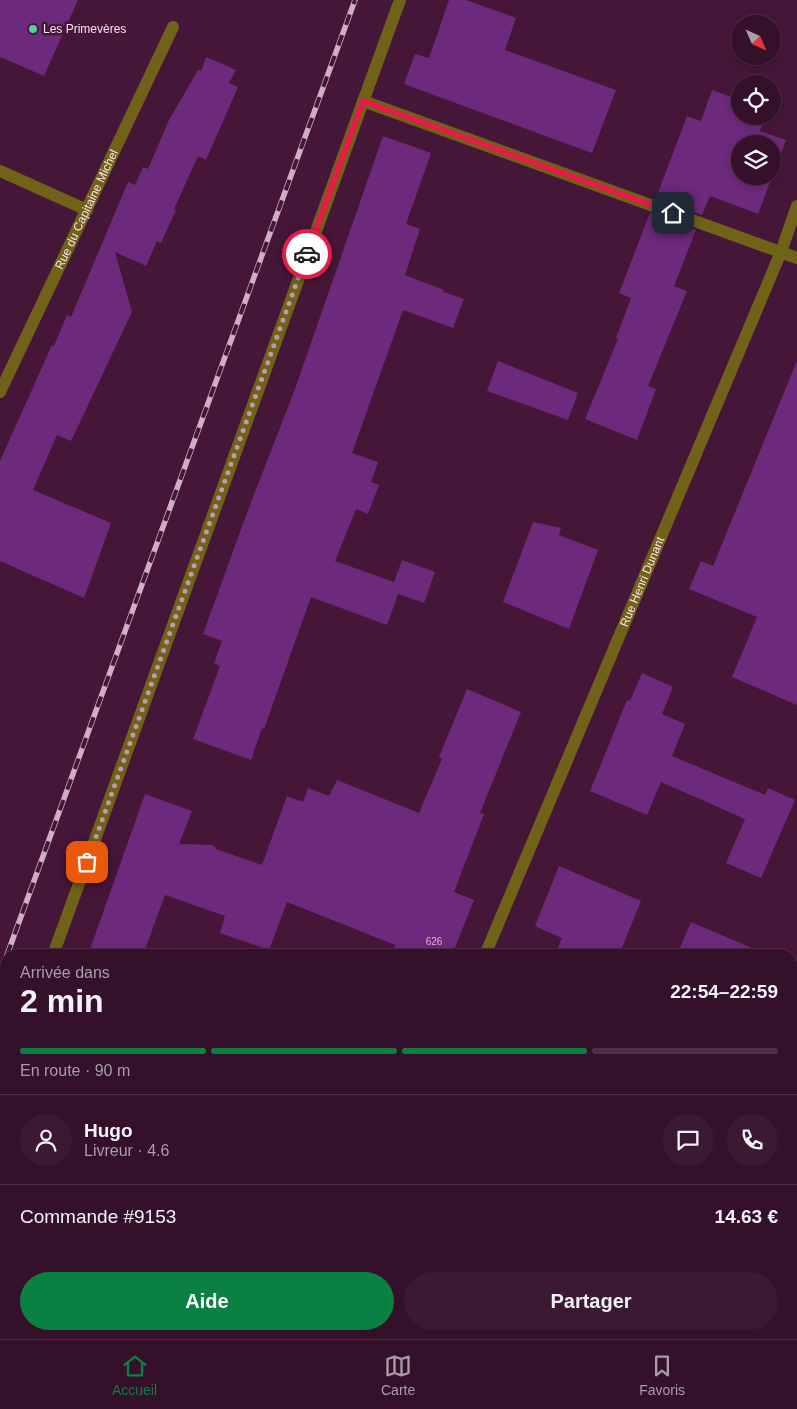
<!DOCTYPE html>
<html lang="fr">
<head>
<meta charset="utf-8">
<style>
	:root { --surface:#34102a; --page:#3c1932; --text:#f1f3f6; --muted:#a99da8; --line:#4e3047; --accent:#0b8043 }
	body { margin:0; font-family:Arial,sans-serif; background:var(--page); color:var(--text); height:100vh; display:flex; flex-direction:column; font-size:19px; white-space:nowrap }
	* { box-sizing:border-box; margin:0 }
	p { font-size:16px; color:var(--muted) }
	.icon { flex:none; width:28px; height:28px; fill:none; stroke:currentColor; stroke-width:2; stroke-linecap:round; stroke-linejoin:round }
	.map { position:relative; flex:1; overflow:hidden }
	.drawer { position:absolute; left:0px; top:949px; width:798px; height:391px; display:flex; flex-direction:column; background:var(--surface); border-radius:20px 20px 0 0; box-shadow:0 2px 8px #0003,0 0 0 1px var(--line) }
	.drawer>* { flex:none }
	.needle { width:32px; rotate:135deg }
	.fabs { position:absolute; left:731px; top:15px; display:grid; gap:10px }
	.fabs a { display:grid; place-items:center; width:50px; height:50px; border-radius:50%; background:var(--surface); box-shadow:0 2px 8px #0003,0 0 0 1px var(--line); font-size:25px }
	.pin { position:absolute; display:grid; place-items:center; width:42px; height:42px; color:#fff; margin:-21px; border-radius:10px; box-shadow:0 2px 8px #0006 }
	.courier { position:absolute; display:grid; place-items:center; width:50px; height:50px; margin:-25px; border:4px solid #e11d48; border-radius:50%; background:#fff; color:#222; box-shadow:0 1px 6px #0007 }
	.head em { font-style:normal; font-weight:700 }
	.head div { display:flex; flex-direction:column-reverse }
	.head { display:flex; align-items:center; justify-content:space-between; height:85px; padding:0 20px }
	h1 { font-size:32px; font-weight:700; line-height:38px }
	.bar { display:grid; grid-template-columns:repeat(4,1fr); gap:8px 5px; align-content:center; height:60px; padding:0 20px }
	.bar i { height:6px; border-radius:4px; background:var(--line) }
	.bar .on { background:var(--accent) }
	.bar p { grid-column:span 4 }
	.line { display:flex; align-items:center; gap:12px; padding:0 20px; border-top:1px solid var(--line) }
	.line div { flex:1 }
	.round { display:grid; place-items:center; flex:none; width:52px; height:52px; border-radius:26px; background:var(--page) }
	.button { display:flex; gap:10px; margin-top:auto; padding:10px 20px }
	.button a { flex:1; height:58px; border-radius:30px; background:var(--accent); color:#fff; font-size:20px; font-weight:700; line-height:58px; text-align:center }
	.button a+a { background:var(--page); color:var(--text) }
	.tabs { display:flex; justify-content:space-around; align-items:center; height:70px; border-top:1px solid var(--line); background:var(--surface); font-size:14px; color:var(--muted) }
	.tabs a { display:grid; justify-items:center; gap:2px }
	.tabs .on { color:var(--accent) }
	.map>svg:first-child { display:block }
	.green { fill:#205f42 }
	.building { fill:#6d297b; fill-rule:evenodd }
	.lines { fill:none; stroke-linecap:round; stroke-linejoin:round }
	.minor { stroke:#6e6319; stroke-width:12 }
	.major { stroke:#ab980b; stroke-width:12 }
	.rail-casing { stroke:#ceafc3; stroke-width:5.5 }
	.rail { stroke:#461638; stroke-width:4; stroke-dasharray:11; stroke-linecap:butt }
	.done { stroke:#bc9bb1; stroke-width:5; stroke-dasharray:0 9 }
	.route { stroke:#e11d48; stroke-width:6 }
	.poi-dot { fill:#50d398; stroke:#461638; stroke-width:2 }
	.labels { text-anchor:middle; stroke-width:5; stroke-linejoin:round; paint-order:stroke }
	.number-label { font-size:10px; fill:#d8b4d4 }
	.poi-label { font-size:12px; fill:#fce3f2; stroke:#461638; text-anchor:start }
	.street-label { font-size:12px; fill:#fce3f2; stroke:#461638 }
</style>
</head>
<body>
<div class="map">
<svg width="797" height="1339" viewBox="0 0 797 1339">
	<rect width="100%" height="100%" fill="#461638"/>
	<polygon class="green" points="797,1233 797,1259 791,1272 791,1246"/>
	<g class="building">
		<polygon points="0,0 78,0 44,76 0,57"/>
		<polygon points="449,0 466,0 516,18 505,50 616,90 592,153 404,84 415,54 429,58"/>
		<polygon points="206,57 236,70 229,83 238,87 206,160 198,156 174,209 176,210 161,243 157,241 146,266 115,252 132,312 71,441 57,435 33,490 111,523 84,598 0,561 0,461 52,345 54,346 67,315 71,317 128,182 135,185 143,167 148,169 169,120 198,70 201,71"/>
		<path d="M 712,90 L 740,100 L 740,116 L 765,116 L 760,131 L 786,140 L 758,214 L 710,196 L 702,215 L 656,198 L 687,116 L 701,121 ZM 740,144 L 772,144 L 772,176 L 740,176 Z"/>
		<polygon points="383,136 431,153 406,224 420,229 405,275 444,290 443,292 464,299 453,328 403,310 352,453 378,462 371,482 379,485 368,514 356,509 335,561 394,582 402,560 435,572 424,603 398,594 387,625 311,597 264,729 262,728 251,760 193,739 220,666 214,663 222,641 203,634 248,510 295,389"/>
		<polygon points="650,213 696,230 674,286 687,291 648,386 656,389 637,440 585,419 618,339 616,338 631,298 619,293"/>
		<polygon points="498,361 578,393 568,420 487,391"/>
		<polygon points="796,363 797,363 797,705 732,677 757,617 689,589 701,561 713,566"/>
		<polygon points="533,522 561,528 559,535 598,550 569,629 503,602"/>
		<polygon points="642,673 673,687 662,714 685,724 672,756 765,795 768,788 795,800 761,878 726,863 745,819 661,782 647,815 590,791 627,700 630,701"/>
		<polygon points="467,689 521,712 480,813 484,814 454,892 474,900 452,955 391,955 395,945 287,902 269,950 220,933 225,916 165,895 143,955 88,955 145,794 192,811 179,844 213,845 216,849 262,865 287,796 303,802 308,788 329,796 337,780 419,813 442,759 439,757"/>
		<polygon points="559,866 641,901 619,955 555,955 562,938 535,926"/>
		<polygon points="691,922 768,955 677,955"/>
	</g>
	<g class="lines">
		<g class="minor">
			<polyline points="363,101 797,258"/>
			<polyline points="0,171 87,210"/>
			<path id="s1" d="M 0,392 L 173,27"/>
			<polyline points="53,955 400,0"/>
			<path id="s2" d="M 485,955 L 781,252 L 797,206"/>
			<polyline points="0,1107 6,1089"/>
			<polyline points="507,1334 520,1339"/>
			<polyline points="325,1339 327,1334"/>
		</g>
		<g class="major">
			<polyline points="791,1223 797,1210"/>
			<polyline points="791,1294 797,1280"/>
			<polyline points="741,1339 744,1334"/>
			<polyline points="772,1339 774,1334"/>
		</g>
		<g class="rail-casing">
			<g id="rail">
				<polyline points="7,955 355,0"/>
				<polyline points="0,975 6,958"/>
			</g>
		</g>
		<use href="#rail" class="rail"/>
	</g>
	<g class="lines">
		<polyline class="done" points="87,862 307,254"/>
		<polyline class="route" points="307,254 363,101 673,213"/>
	</g>
	<circle class="poi-dot" cx="33" cy="29" r="5"/>
	<g class="labels">
		<g class="number-label">
			<text x="434" y="945">626</text>
		</g>
		<g class="poi-label">
			<text x="43" y="33">Les Primevères</text>
		</g>
		<g class="street-label">
			<text dy="4" stroke="none"><textPath href="#s1" startOffset="202">Rue du Capitaine Michel</textPath></text>
			<text dy="4" stroke="none"><textPath href="#s2" startOffset="405">Rue Henri Dunant</textPath></text>
		</g>
	</g>
</svg>
<div class="fabs">
<a><svg class="needle" viewBox="-14 -14 28 28"><path d="M0-13l5 13h-10z" fill="#e53935"/><path d="M0 13l5-13h-10z" fill="#a99da8"/></svg></a>
<a><svg class="icon" aria-label="locate" viewBox="0 0 24 24"><circle cx="12" cy="12" r="6"/><path d="M12 2v4M12 18v4M2 12h4M18 12h4"/></svg></a>
<a><svg class="icon" aria-label="layers" viewBox="0 0 24 24"><path d="M12 4l9 5-9 5-9-5zM3 14l9 5 9-5"/></svg></a>
</div>
<div class="pin" style="left:87px;top:862px;background:#ea580c"><svg class="icon" aria-label="bag" viewBox="0 0 24 24"><path d="M5 8h14l-1 12H6zM9 8a3 3 0 0 1 6 0"/></svg></div>
<div class="pin" style="left:673px;top:213px;background:#1f2937"><svg class="icon" aria-label="home" viewBox="0 0 24 24"><path d="M3 11l9-7 9 7M6 9v11h12V9"/></svg></div>
<div class="courier" style="left:307px;top:254px"><svg class="icon" aria-label="car" viewBox="0 0 24 24"><path d="M5 17H2v-5l4-1 3-4h7l3 4 3 1v5h-3M9 17h6M6 11h13"/><circle cx="7" cy="17" r="2"/><circle cx="17" cy="17" r="2"/></svg></div>
<section class="drawer">
<div class="head"><div><h1>2 min</h1><p>Arrivée dans</p></div><em>22:54–22:59</em></div>
<div class="bar"><i class="on"></i><i class="on"></i><i class="on"></i><i></i><p>En route · 90 m</p></div>
<div class="line" style="height:90px"><a class="round"><svg class="icon" aria-label="person" viewBox="0 0 24 24"><circle cx="12" cy="8" r="4"/><path d="M4 21q1-7 8-7t8 7"/></svg></a><div><b>Hugo</b><p>Livreur · 4.6</p></div><a class="round"><svg class="icon" aria-label="chat" viewBox="0 0 24 24"><path d="M4 5h16v11H9l-5 4z"/></svg></a><a class="round"><svg class="icon" aria-label="phone" viewBox="0 0 24 24"><path d="M5 4h4l2 5-3 2q2 4 5 5l2-3 5 2v4C11 20 4 13 5 4z"/></svg></a></div>
<div class="line" style="height:65px"><div>Commande #9153</div><b>14.63 €</b></div>
<div class="button"><a>Aide</a><a>Partager</a></div>
</section>
</div>
<nav class="tabs">
<a class="on"><svg class="icon" aria-label="home" viewBox="0 0 24 24"><path d="M3 11l9-7 9 7M6 9v11h12V9"/></svg>Accueil</a>
<a><svg class="icon" aria-label="map" viewBox="0 0 24 24"><path d="M3 6l6-2 6 2 6-2v14l-6 2-6-2-6 2zM9 4v14M15 6v14"/></svg>Carte</a>
<a><svg class="icon" aria-label="saved" viewBox="0 0 24 24"><path d="M7 4h10v16l-5-4-5 4z"/></svg>Favoris</a>
</nav>
</body>
</html>
